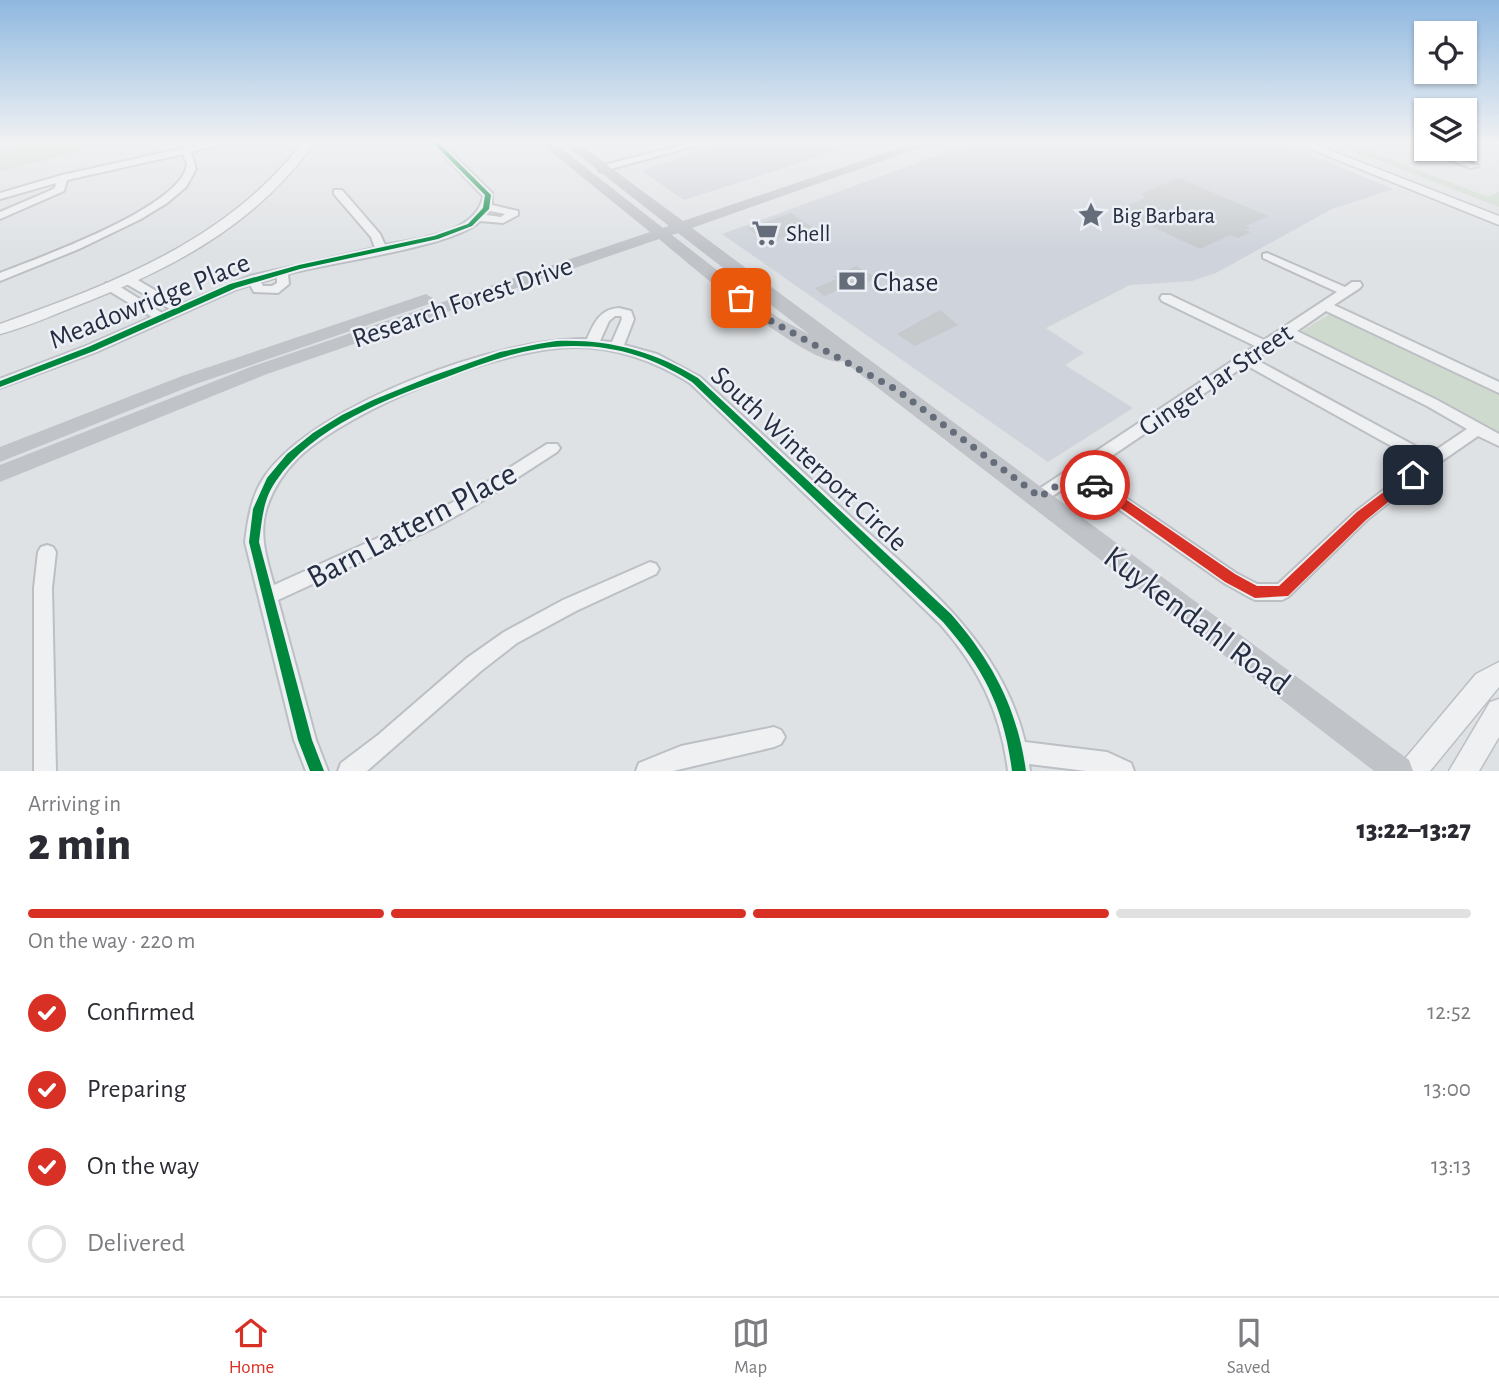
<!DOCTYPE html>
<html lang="en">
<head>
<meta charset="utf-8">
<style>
	:root { --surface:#fff; --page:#f2f2f3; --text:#2b2b33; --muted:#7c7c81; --line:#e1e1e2; --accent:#d93025 }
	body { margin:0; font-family:"Alegreya Sans",sans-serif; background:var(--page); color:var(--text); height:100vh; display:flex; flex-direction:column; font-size:26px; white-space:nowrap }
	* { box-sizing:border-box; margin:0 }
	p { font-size:23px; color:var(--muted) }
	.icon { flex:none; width:38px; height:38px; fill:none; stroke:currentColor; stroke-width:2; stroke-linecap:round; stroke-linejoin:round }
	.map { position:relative; height:771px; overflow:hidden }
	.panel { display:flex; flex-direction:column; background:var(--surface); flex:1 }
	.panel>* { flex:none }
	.tools { position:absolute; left:1414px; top:21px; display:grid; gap:14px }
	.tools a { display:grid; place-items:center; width:63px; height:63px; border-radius:0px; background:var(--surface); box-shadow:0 2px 5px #0004; font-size:35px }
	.pin { position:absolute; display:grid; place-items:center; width:60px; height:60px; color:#fff; margin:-30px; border-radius:14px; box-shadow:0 4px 10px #0006 }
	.courier { position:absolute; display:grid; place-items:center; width:70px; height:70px; margin:-35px; border:5px solid #d93025; border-radius:50%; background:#fff; color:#222; box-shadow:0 2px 9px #0007 }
	.overview em { font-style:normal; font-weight:800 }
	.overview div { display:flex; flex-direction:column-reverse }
	.overview { display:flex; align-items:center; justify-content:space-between; height:119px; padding:0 28px }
	h1 { font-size:46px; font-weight:800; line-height:52px }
	.bar { display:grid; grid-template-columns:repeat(4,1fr); gap:10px 7px; align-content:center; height:84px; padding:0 28px }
	.bar i { height:9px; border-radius:5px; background:var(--line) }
	.bar .current { background:var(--accent) }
	.bar p { grid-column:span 4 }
	ol { padding:0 28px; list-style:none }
	li { display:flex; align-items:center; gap:21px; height:77px }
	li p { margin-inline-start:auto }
	li .icon { padding:7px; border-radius:50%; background:var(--accent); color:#fff; stroke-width:4 }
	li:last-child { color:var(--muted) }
	li i { width:38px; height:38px; border:4px solid var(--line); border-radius:50% }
	.dock { display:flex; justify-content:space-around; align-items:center; height:98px; border-top:2px solid var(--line); background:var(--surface); font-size:19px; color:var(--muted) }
	.dock a { display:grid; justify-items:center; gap:4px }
	.dock .current { color:var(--accent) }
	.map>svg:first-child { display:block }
	.built { fill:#cfd3db }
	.green { fill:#cfdace }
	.building { fill:#c6cacd }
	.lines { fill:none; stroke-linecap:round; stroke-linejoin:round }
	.minor-casing { stroke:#bcbfc3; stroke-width:4 }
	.tertiary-casing { stroke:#bcbfc3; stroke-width:3 }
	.minor { fill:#eef0f2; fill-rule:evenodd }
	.tertiary { fill:#eef0f2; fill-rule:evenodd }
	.secondary { fill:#c0c3c8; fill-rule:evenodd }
	.cycleway-casing { stroke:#eceff5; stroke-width:4 }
	.cycleway { fill:#00873e; fill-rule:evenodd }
	.route { fill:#d93025 }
	.done { stroke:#666d7a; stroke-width:7; stroke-dasharray:0 12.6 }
	.labels { text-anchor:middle; stroke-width:5; stroke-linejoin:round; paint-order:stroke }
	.far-poi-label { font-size:23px; fill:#252e40; stroke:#eceff5; text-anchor:start }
	.poi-label { font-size:28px; fill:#252e40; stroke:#eceff5; text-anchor:start }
	.street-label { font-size:28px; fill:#252e40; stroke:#eceff5 }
	.near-street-label { font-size:33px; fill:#252e40; stroke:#eceff5 }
</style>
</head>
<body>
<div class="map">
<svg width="1499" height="771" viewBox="0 0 1499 771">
	<rect width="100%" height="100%" fill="#dfe2e5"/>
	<g class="built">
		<polygon points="723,142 865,142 684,200 642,171"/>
		<polygon points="975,142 1280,142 1393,189 1332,209 1216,273 1192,281 1130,285 1046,328 1084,353 1065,365 1133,408 1048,462 722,234"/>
	</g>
	<g class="green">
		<polygon points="37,142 120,142 0,171 0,151"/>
		<polygon points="1331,142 1346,142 1488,197 1499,192 1499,207"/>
		<polygon points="1330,314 1339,316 1499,393 1499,435 1305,337 1302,331"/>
	</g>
	<g class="building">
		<polygon points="1179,178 1268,216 1246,226 1250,227 1245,230 1251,232 1238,238 1230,235 1200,249 1117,210 1147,197 1140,194"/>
		<polygon points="791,213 812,227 768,243 747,228"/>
		<polygon points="856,266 874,276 871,277 874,280 851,289 847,287 824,296 815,288 837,279 833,277"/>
		<polygon points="940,310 958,325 915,346 897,334"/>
	</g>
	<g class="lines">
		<g class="minor-casing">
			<g id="minor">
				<path d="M 212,142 L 229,142 L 191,152 L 196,169 L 186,187 L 167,203 L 141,219 L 79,249 L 0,281 L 0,273 C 38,258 183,207 187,164 L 183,154 L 67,180 L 64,191 L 0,219 L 0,212 L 49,191 L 55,188 L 56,183 L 0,199 L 0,193 L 62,175 Z"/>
				<path d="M 431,142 L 440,142 L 492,193 L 492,205 L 518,211 L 518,215 L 503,223 L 480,221 C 454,247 330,262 288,274 L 289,284 L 278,293 L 254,292 L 250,285 L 237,289 L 96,352 L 0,388 L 0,379 L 86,346 L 152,317 L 106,289 L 104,286 L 106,283 L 114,283 L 162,313 L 170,309 L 123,282 L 123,276 L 131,276 L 180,305 L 250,276 L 375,248 L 371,237 L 334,194 L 334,190 L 342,190 L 380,234 L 385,245 C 417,239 477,234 483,196 ZM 490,211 L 505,214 L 501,217 L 486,215 ZM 277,277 L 277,283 L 272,286 L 263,286 L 261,282 Z"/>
				<polygon points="694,142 709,142 614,168 607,173 599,171 608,164"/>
				<polygon points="1400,142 1413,142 1426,146 1426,149 1433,149 1479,166 1471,168"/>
				<path d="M 1267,253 L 1345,287 L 1352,282 L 1360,282 L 1362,285 L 1360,288 L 1334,305 L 1499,382 L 1499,393 L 1326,311 L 1297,331 L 1437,400 L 1499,434 L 1499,446 L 1478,436 L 1436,465 L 1367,520 L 1288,597 L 1282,600 L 1255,600 L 1249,597 L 1224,583 L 1077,480 L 1045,501 L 1039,503 L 1033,501 L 1031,497 L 1033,493 L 1255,346 L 1162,301 L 1160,298 L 1162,295 L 1170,295 L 1264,340 L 1337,292 L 1263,258 L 1263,254 ZM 1288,337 L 1427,406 L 1467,429 L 1430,454 L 1255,359 ZM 1246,365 L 1420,462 L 1355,512 L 1278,584 L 1257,584 L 1236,573 L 1088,472 Z"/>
				<path d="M 619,308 L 631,311 L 634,319 L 624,345 L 657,354 L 700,377 C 751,424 802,471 853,519 C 925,585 1001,642 1025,742 L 1107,752 L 1131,763 L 1134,771 L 1086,771 L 1029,764 L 1030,771 L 1008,771 C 1001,713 979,668 940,624 L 690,383 C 655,361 618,347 575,347 C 502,347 351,408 298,458 C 284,472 273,489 267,507 C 258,534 267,560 274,585 L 424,517 L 465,496 L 547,444 L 557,444 L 560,448 L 557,452 L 477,504 L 436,527 L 278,600 L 316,740 L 328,771 L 306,771 L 294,740 L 245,542 C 248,519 251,496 265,476 C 315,404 501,337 587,339 C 594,323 600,309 619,308 ZM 615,316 L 621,316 L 622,319 L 612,342 L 600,341 L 609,321 Z"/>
				<polygon points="47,545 53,547 56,552 52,588 56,771 34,771 34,588 38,552 41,547"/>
				<polygon points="650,562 656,564 659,569 656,574 576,611 517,643 481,671 367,771 338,771 341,763 378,735 467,658 504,632 563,600"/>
				<polygon points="774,727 781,730 785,737 781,744 774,747 673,771 636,771 639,763 681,746"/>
			</g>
		</g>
		<g class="tertiary-casing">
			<g id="tertiary">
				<path d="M 303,142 L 315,142 C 255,226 170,270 76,306 C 51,316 26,327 0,334 L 0,324 C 114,283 227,241 303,142 Z"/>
				<polygon points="1293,142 1309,142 1499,216 1499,225"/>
				<polygon points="1499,662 1499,687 1430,771 1399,771 1403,761 1476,674"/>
				<polygon points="1499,699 1499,737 1479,771 1449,771 1490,702"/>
			</g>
		</g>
		<use href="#minor" class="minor"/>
		<use href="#tertiary" class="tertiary"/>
		<g class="secondary">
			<path d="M 539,142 L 553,142 L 663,228 L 669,226 L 562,142 L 576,142 L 683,221 L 918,142 L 936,142 L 692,228 L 1409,760 L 1413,771 L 1374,771 L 843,361 C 812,371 687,262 659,239 L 267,374 L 0,482 L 0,465 L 253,366 L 650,232 ZM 678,233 L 810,335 L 777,317 L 672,235 Z"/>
			<polygon points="426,294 434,299 432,303 196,384 0,462 0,447 182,376"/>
		</g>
		<g class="cycleway-casing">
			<g id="cycleway">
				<polygon points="432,142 438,142 491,195 489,209 472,226 438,239 300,269 236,288 94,351 0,387 0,381 88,347 230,284 299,265 434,236 468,224 483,208 485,195"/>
				<path d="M 556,341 C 608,339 654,351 698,378 L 951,614 C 993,662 1017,708 1026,771 L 1012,771 C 1004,708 984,669 943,622 L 692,382 C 656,359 619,346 576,346 C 531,345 489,361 447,377 C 387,399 313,426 276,481 C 263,499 262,520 259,542 L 312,740 L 324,771 L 310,771 L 298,740 L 249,542 L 253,509 L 267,478 L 287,454 L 313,433 L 342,415 L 373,400 L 432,376 L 500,352 L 538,344 Z"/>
			</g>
		</g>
		<use href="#cycleway" class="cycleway"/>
	</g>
	<linearGradient id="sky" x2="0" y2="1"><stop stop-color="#8fb8e0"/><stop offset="0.57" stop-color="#f1f2f3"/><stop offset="1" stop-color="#f1f2f3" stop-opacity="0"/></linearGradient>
	<rect width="1499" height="250" fill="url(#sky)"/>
	<polygon class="route" points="1413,470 1418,471 1418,478 1366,520 1288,596 1255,598 1225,582 1088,485 1095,480 1099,481 1235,574 1257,586 1279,586 1357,512"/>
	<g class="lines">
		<polyline class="done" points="741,298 771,321 897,390 1040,497 1077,472 1095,485"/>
	</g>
	<defs>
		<g id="sight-bare" transform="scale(2.1)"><path d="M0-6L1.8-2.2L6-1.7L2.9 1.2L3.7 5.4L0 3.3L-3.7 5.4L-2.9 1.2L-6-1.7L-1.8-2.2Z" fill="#666d7a" stroke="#eceff5" stroke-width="2.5" paint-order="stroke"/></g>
		<g id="supermarket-bare" transform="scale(2.1)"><path d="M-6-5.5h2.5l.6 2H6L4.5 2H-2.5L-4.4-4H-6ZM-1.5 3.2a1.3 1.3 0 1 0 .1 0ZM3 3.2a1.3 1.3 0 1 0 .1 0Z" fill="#666d7a" stroke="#eceff5" stroke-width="2.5" paint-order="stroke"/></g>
		<g id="bank-bare" transform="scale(2.1)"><path d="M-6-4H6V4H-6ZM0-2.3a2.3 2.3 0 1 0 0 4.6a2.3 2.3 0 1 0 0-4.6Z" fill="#666d7a" stroke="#eceff5" stroke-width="2.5" paint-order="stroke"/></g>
	</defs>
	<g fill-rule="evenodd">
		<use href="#sight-bare" x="1091" y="215"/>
		<use href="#supermarket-bare" x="765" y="233"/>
		<use href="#bank-bare" x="852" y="281"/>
	</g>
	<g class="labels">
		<g class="far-poi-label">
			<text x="1112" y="223">Big Barbara</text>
			<text x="786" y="241">Shell</text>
		</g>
		<g class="poi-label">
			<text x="873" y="291">Chase</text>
		</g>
		<g class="street-label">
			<text transform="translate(149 300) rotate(-22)" y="10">Meadowridge Place</text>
			<text transform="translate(462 301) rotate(-19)" y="10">Research Forest Drive</text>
			<text transform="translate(1215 379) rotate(-34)" y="10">Ginger Jar Street</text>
			<text transform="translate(810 458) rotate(43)" y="10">South Winterport Circle</text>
		</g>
		<g class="near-street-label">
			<text transform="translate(411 524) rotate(-28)" y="12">Barn Lattern Place</text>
			<text transform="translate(1198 619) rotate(37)" y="12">Kuykendahl Road</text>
		</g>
	</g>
</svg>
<div class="tools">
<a><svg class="icon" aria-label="locate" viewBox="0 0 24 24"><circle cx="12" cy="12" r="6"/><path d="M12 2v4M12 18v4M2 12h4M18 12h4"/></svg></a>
<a><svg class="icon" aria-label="layers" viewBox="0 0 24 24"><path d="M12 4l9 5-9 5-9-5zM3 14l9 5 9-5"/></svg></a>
</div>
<div class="pin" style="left:741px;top:298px;background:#ea580c"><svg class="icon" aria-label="bag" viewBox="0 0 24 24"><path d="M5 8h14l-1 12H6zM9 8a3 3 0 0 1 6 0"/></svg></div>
<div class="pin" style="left:1413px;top:475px;background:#1f2937"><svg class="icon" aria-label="home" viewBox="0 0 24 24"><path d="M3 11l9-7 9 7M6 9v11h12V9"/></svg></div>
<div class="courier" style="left:1095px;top:485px"><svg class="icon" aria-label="car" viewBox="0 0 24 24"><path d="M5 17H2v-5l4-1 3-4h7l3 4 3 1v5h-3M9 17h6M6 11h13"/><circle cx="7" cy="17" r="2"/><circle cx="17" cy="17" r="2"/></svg></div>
</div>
<section class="panel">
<div class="overview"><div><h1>2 min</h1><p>Arriving in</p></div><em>13:22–13:27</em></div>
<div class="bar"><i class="current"></i><i class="current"></i><i class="current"></i><i></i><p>On the way · 220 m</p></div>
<ol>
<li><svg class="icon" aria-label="check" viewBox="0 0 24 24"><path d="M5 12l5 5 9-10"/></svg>Confirmed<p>12:52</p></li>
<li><svg class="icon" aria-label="check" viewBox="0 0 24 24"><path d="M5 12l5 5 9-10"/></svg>Preparing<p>13:00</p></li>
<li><svg class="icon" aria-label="check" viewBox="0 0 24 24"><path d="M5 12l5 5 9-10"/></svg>On the way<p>13:13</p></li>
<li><i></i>Delivered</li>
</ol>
</section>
<nav class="dock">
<a class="current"><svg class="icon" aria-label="home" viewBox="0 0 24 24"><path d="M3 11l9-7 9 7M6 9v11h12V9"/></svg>Home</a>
<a><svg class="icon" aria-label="map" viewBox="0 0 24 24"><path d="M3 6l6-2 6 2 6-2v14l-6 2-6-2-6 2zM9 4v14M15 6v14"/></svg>Map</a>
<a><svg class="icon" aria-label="saved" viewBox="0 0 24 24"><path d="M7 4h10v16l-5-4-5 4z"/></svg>Saved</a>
</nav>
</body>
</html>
